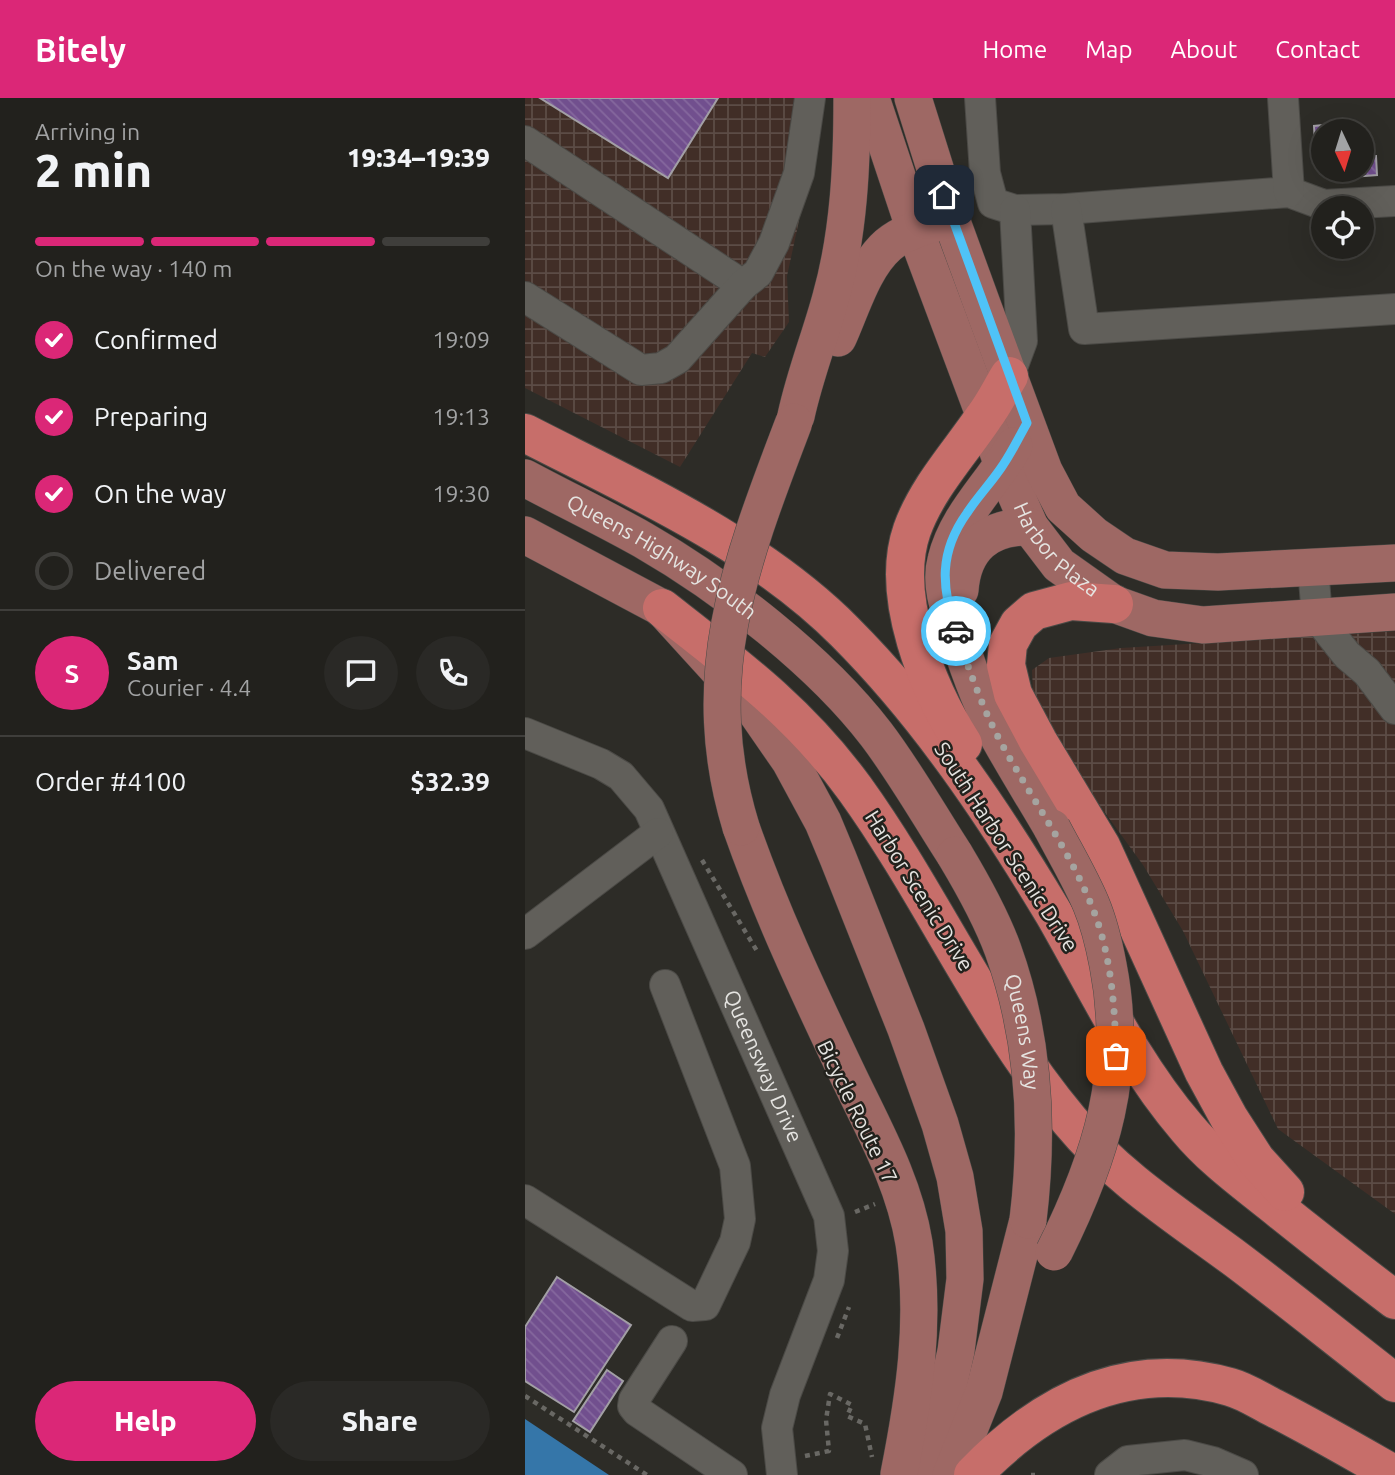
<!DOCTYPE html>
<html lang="en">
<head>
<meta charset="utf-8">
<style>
	:root { --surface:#22211d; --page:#2a2926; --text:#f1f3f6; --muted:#a2a3a4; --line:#3f3e3b; --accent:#db2777 }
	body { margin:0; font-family:Ubuntu,sans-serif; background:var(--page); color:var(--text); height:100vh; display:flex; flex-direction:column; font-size:26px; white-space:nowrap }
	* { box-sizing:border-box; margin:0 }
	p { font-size:23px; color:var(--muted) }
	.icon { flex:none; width:38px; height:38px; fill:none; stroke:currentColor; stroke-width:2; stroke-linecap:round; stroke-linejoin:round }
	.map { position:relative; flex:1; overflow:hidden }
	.panel { display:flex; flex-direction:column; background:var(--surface); width:525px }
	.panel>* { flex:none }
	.needle { width:46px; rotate:176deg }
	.buttons { position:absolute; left:786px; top:21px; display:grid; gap:14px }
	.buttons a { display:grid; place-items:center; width:63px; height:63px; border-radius:50%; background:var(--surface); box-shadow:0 7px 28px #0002,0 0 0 2px var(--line); font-size:35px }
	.pin { position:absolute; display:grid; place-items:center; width:60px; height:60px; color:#fff; margin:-30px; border-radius:14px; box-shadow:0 4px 10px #0006 }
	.courier { position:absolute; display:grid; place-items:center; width:70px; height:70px; margin:-35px; border:5px solid #4fc3f7; border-radius:50%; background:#fff; color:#222; box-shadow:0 2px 9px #0007 }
	.head em { font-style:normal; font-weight:800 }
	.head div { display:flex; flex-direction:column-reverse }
	.head { display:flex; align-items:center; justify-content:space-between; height:119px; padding:0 35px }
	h1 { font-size:46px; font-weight:800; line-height:52px }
	.bar { display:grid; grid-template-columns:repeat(4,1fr); gap:10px 7px; align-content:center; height:84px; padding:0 35px }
	.bar i { height:9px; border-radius:5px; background:var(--line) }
	.bar .active { background:var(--accent) }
	.bar p { grid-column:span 4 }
	.line { display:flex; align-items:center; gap:18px; padding:0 35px; border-top:2px solid var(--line) }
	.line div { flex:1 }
	.round { display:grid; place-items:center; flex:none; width:74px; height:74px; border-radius:37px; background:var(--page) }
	ol { padding:0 35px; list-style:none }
	li { display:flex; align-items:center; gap:21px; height:77px }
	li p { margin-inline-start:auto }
	li .icon { padding:7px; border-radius:50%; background:var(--accent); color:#fff; stroke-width:4 }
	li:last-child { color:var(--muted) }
	li i { width:38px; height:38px; border:4px solid var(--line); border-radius:50% }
	.cta { display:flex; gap:14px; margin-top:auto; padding:14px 35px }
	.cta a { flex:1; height:80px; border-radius:42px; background:var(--accent); color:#fff; font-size:28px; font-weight:800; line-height:80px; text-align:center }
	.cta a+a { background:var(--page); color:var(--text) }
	header { display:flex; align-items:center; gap:42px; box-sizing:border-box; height:98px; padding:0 35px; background:var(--accent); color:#fff }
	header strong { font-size:33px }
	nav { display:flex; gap:38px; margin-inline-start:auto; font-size:24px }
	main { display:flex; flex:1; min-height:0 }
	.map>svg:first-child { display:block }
	.industrial { fill:url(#industrial-grid) }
	.water { fill:#3576a9 }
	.building { fill:url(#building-back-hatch); stroke:#a29fa5; stroke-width:2 }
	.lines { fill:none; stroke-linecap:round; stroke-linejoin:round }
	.minor-casing { stroke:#4b4a46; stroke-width:32 }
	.major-casing { stroke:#4b4a46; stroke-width:38 }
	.highway-casing { stroke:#4b4a46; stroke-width:40 }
	.path { stroke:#696864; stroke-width:4.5; stroke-dasharray:5 5; stroke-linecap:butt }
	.minor { stroke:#615f5a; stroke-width:30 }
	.major { stroke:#9e6864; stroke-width:37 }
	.highway { stroke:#c76e6a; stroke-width:38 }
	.major-bridge-casing { stroke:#4b4a46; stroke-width:38; stroke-linecap:butt }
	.major-bridge { stroke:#9e6864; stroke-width:37 }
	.done { stroke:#a5a4a0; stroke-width:7; stroke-dasharray:0 12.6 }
	.route { stroke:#4fc3f7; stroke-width:9 }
	.labels { text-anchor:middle; stroke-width:5; stroke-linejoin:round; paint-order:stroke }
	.street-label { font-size:21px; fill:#e5e4e1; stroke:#23221d }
</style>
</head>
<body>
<header>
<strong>Bitely</strong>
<nav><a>Home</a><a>Map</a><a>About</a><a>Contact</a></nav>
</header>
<main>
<section class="panel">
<div class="head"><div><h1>2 min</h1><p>Arriving in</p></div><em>19:34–19:39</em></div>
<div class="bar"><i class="active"></i><i class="active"></i><i class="active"></i><i></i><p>On the way · 140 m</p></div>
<ol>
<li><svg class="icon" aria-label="check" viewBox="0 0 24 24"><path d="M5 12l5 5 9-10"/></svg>Confirmed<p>19:09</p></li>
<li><svg class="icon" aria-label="check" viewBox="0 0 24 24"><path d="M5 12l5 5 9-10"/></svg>Preparing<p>19:13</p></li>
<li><svg class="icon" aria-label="check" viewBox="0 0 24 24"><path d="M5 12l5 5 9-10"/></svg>On the way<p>19:30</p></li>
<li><i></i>Delivered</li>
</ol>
<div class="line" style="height:126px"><b class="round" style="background:var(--accent);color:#fff">S</b><div><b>Sam</b><p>Courier · 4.4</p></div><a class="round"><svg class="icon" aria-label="chat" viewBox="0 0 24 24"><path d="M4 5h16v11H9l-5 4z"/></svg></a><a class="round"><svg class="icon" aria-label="phone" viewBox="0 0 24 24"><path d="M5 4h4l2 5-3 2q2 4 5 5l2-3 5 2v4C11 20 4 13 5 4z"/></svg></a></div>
<div class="line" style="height:91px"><div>Order #4100</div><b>$32.39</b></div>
<div class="cta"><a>Help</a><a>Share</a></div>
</section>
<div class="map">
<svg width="870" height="1377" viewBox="0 0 870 1377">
	<defs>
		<pattern id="industrial-grid" width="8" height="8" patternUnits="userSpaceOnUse" patternTransform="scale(1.75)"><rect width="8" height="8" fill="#412e27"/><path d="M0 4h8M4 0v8" fill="none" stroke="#5c4c46"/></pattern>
		<pattern id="building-back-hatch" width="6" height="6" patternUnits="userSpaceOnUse" patternTransform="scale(1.75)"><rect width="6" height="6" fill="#714f8e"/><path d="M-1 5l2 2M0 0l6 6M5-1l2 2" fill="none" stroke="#85689e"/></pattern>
	</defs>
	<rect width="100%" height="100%" fill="#2d2c27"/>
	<g class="industrial">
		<polygon points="0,0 299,0 297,17 262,178 264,224 240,259 227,255 155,369 0,290"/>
		<polygon points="870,533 870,1116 753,1031 658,833 618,767 528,643 508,593 507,572 524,560 596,550"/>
	</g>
	<polygon class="water" points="0,1321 84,1377 0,1377"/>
	<g class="building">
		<polygon points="15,0 193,0 143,80"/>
		<polygon points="808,26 809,33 798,33 798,65 791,65 789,28"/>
		<polygon points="851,58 852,77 814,80 814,72 836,72 836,59"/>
		<polygon points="32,1179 106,1227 49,1314 0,1283 0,1229"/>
		<polygon points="82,1272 98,1283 65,1334 48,1323"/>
	</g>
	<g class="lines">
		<g class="minor-casing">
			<g id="minor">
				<polyline points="455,0 460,75 468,105 490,112 541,111 764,94 799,107 870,103"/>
				<polyline points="758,0 764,94"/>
				<polyline points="0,43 218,187"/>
				<polyline points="541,111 559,231 870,211"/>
				<polyline points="0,199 116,272 136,270 152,261 218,187 233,175 249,145 274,75 285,0"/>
				<polyline points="484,278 497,243 490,112"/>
				<polyline points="788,469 792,519 822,557 842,574 870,611"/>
				<path id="s1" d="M 0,635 L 76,666 L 96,678 L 124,711 L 304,1118 L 308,1153 L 304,1182 L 260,1297 L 252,1330 L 257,1377"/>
				<polyline points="0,836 133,735"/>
				<polyline points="0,1102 167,1208 180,1207 210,1144 215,1121 210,1068 140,887"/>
				<polyline points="147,1243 109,1302 108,1308 112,1313 207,1377"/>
				<polyline points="585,1377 603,1363 660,1357 688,1364 718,1377"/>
			</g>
		</g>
		<g class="major-casing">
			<g id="major">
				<path id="s2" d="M 346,0 L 390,132 L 478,367 L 505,429 L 534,467 L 589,506 L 628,520 L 678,527 L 870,514"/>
				<polyline points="388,0 426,121 457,206 519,373 538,409 569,437 600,458 640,472 693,474 870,465"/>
				<path d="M 313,240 C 327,209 338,169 363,147 C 377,135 397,129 414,124"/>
				<path d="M 271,318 C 280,276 295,240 306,199 C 324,135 327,66 327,0"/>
				<path d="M 489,348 C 467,387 432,417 421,462 C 414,487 425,515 433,539 C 444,573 456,607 473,638 C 490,669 509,699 527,730"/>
				<path id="s3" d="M 0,380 C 39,401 79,420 118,442 C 198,488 295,563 351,636 C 380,674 404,717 430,757"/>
				<polyline points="0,437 137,510 229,611 265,663 298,724 313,760 381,931 415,1026 430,1079 439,1133 440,1181 431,1253 420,1302 392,1377"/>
				<path d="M 435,492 C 438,449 464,428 505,429"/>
				<path d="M 216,729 C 245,812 283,893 321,973 C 347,1028 379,1083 389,1145 C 401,1223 389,1300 374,1376"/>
				<polyline points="426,1377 459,1294 503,1122"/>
			</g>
		</g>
		<g class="highway-casing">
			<g id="highway">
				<path d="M 0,335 C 109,391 233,446 320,534 C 403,617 469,716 529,816 C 571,889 607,966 662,1030 C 686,1059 716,1081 746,1105 C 787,1138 828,1170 870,1202"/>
				<polyline points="589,506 546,503 509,513 494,526 483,546 481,567 488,596 513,643 576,748 679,974 704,1020 731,1062 760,1094"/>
				<path d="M 137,510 C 210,567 275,615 330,691 C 407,798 460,922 545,1023 C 591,1079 654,1119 712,1162 C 765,1202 817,1244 870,1285"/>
				<path d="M 438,646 C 403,591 364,498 387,432 C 402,390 434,356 459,319 C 469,306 476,291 484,278"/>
				<path d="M 448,1377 C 518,1304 603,1260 705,1289 C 720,1293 735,1303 749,1310 C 790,1331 830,1354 870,1377"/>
			</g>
		</g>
		<g class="path">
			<polyline points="177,762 232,853"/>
			<polyline points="330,1114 350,1106"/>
			<polyline points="312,1240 324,1209"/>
			<polyline points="0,1298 122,1377"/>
			<polyline points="280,1358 304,1353 301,1322 305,1296 327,1307 322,1318 340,1326 347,1359"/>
			<polyline points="506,1377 510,1377"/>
		</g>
		<use href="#minor" class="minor"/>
		<use href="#major" class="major"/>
		<use href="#highway" class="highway"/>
		<g class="major-bridge-casing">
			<g id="major-bridge">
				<path d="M 216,729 C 170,579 216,463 269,324"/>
				<path d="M 527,730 C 540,755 555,780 566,806 C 574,825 579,846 583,867 C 604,973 576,1060 529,1154"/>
				<path id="s4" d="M 430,757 C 448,787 466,819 478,852 C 509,938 514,1032 503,1122"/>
			</g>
		</g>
		<use href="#major-bridge" class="major-bridge"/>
	</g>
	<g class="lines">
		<path class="done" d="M 431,533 C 443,568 455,604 472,637 C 502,694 541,746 566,806 C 586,854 590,907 591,958"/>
		<path class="route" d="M 419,97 L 502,325 C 494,339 487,354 478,367 C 467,384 453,398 442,415 C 414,454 416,489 431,533"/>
	</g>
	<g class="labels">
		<g class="street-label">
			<text dy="7" stroke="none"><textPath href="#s2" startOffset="492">Harbor Plaza</textPath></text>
			<text dy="7" stroke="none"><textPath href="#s3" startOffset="158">Queens Highway South</textPath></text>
			<text transform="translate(481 749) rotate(57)" y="7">South Harbor Scenic Drive</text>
			<text transform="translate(394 793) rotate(58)" y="7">Harbor Scenic Drive</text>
			<text dy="7" stroke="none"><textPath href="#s4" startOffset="191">Queens Way</textPath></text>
			<text dy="7" stroke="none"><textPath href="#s1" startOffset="430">Queensway Drive</textPath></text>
			<text transform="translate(332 1014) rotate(64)" y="7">Bicycle Route 17</text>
		</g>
	</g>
</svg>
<div class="buttons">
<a><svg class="needle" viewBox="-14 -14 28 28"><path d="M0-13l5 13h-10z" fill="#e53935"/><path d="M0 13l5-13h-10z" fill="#a2a3a4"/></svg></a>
<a><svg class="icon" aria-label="locate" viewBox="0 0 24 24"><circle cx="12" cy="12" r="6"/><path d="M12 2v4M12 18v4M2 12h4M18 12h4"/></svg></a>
</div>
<div class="pin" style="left:591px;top:958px;background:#ea580c"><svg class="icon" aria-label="bag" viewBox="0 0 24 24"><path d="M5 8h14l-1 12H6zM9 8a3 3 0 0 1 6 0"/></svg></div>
<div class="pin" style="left:419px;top:97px;background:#1f2937"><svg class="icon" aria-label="home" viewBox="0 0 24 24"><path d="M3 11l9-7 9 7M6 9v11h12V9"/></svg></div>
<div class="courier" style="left:431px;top:533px"><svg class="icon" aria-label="car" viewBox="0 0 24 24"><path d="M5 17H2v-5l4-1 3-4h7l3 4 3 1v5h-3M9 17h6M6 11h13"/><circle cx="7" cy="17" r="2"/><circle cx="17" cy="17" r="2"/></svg></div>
</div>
</main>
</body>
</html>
